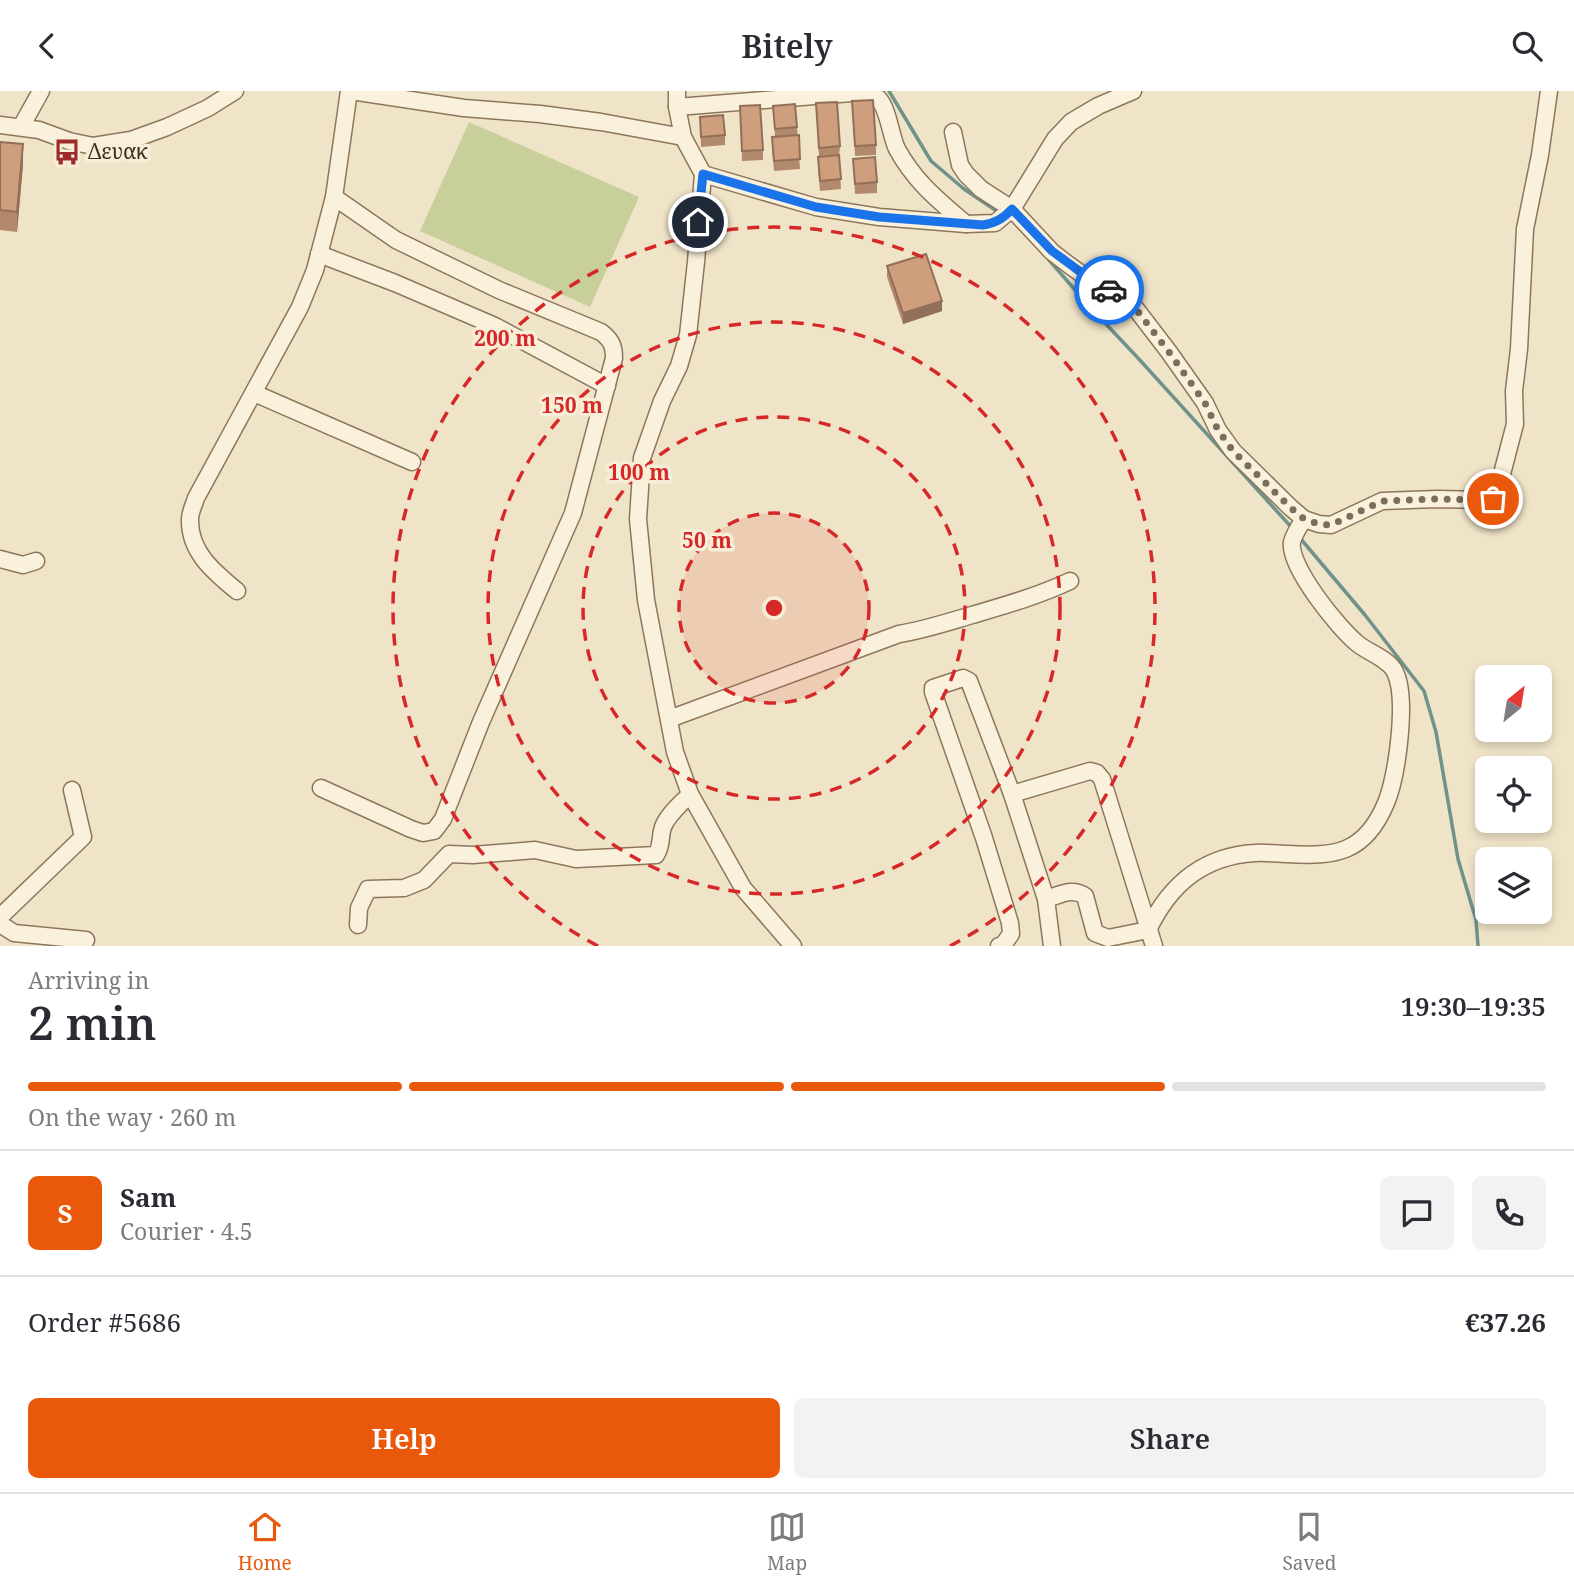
<!DOCTYPE html>
<html lang="en">
<head>
<meta charset="utf-8">
<style>
	:root { --surface:#fff; --page:#f2f2f3; --text:#2b2b33; --muted:#7c7c81; --line:#e1e1e2; --accent:#ea580c }
	body { margin:0; font-family:"Noto Serif",serif; background:var(--page); color:var(--text); height:100vh; display:flex; flex-direction:column; font-size:26px; white-space:nowrap }
	* { box-sizing:border-box; margin:0 }
	p { font-size:23px; color:var(--muted) }
	.icon { flex:none; width:38px; height:38px; fill:none; stroke:currentColor; stroke-width:2; stroke-linecap:round; stroke-linejoin:round }
	.map { position:relative; height:855px; overflow:hidden }
	.sheet { display:flex; flex-direction:column; background:var(--surface); flex:1 }
	.sheet>* { flex:none }
	.needle { width:46px; rotate:30deg }
	.controls { position:absolute; left:1475px; top:574px; display:grid; gap:14px }
	.controls a { display:grid; place-items:center; width:77px; height:77px; border-radius:10px; background:var(--surface); box-shadow:0 4px 10px #0003; font-size:35px }
	.pin { position:absolute; display:grid; place-items:center; width:60px; height:60px; color:#fff; margin:-30px; border:4px solid #fff; border-radius:50%; box-shadow:0 2px 7px #0007 }
	.courier { position:absolute; display:grid; place-items:center; width:70px; height:70px; margin:-35px; border:5px solid #1a73e8; border-radius:50%; background:#fff; color:#222; box-shadow:0 2px 9px #0007 }
	.headline em { font-style:normal; font-weight:600 }
	.headline div { display:flex; flex-direction:column-reverse }
	.headline { display:flex; align-items:center; justify-content:space-between; height:119px; padding:0 28px }
	h1 { font-size:46px; font-weight:600; line-height:52px }
	.bar { display:grid; grid-template-columns:repeat(4,1fr); gap:10px 7px; align-content:center; height:84px; padding:0 28px }
	.bar i { height:9px; border-radius:5px; background:var(--line) }
	.bar .on { background:var(--accent) }
	.bar p { grid-column:span 4 }
	.line { display:flex; align-items:center; gap:18px; padding:0 28px; border-top:2px solid var(--line) }
	.line div { flex:1 }
	.round { display:grid; place-items:center; flex:none; width:74px; height:74px; border-radius:10px; background:var(--page) }
	.button { display:flex; gap:14px; margin-top:auto; padding:14px 28px }
	.button a { flex:1; height:80px; border-radius:10px; background:var(--accent); color:#fff; font-size:28px; font-weight:600; line-height:80px; text-align:center }
	.button a+a { background:var(--page); color:var(--text) }
	header { display:flex; justify-content:space-between; align-items:center; height:91px; padding:0 28px; background:var(--surface); font-size:32px; font-weight:600 }
	.tab-bar { display:flex; justify-content:space-around; align-items:center; height:98px; border-top:2px solid var(--line); background:var(--surface); font-size:19px; color:var(--muted) }
	.tab-bar a { display:grid; justify-items:center; gap:4px }
	.tab-bar .on { color:var(--accent) }
	.map>svg:first-child { display:block }
	.green { fill:#c9cf9b }
	.lines { fill:none; stroke-linecap:round; stroke-linejoin:round }
	.stream { stroke:#6f938a; stroke-width:3.5 }
	.minor-casing { stroke:#8d765c; stroke-width:19 }
	.minor { stroke:#faf1dc; stroke-width:16 }
	.wall { fill:#b2896c }
	.shaded-wall { fill:#916f58 }
	.building { fill:#cf9f7d; stroke:#916f58; stroke-width:2 }
	.done { stroke:#7c6e5b; stroke-width:7; stroke-dasharray:0 12.6 }
	.route { stroke:#1a73e8; stroke-width:9 }
	.ring { fill:none; stroke:#d62828; stroke-width:3.5; stroke-dasharray:12 9 }
	.labels { text-anchor:middle; stroke-width:7; stroke-linejoin:round; paint-order:stroke }
	.poi-label { font-size:21px; fill:#3d2e20; stroke:#f7eed8; text-anchor:start }
	.centre { fill:#d62828; stroke:#f7eed8; stroke-width:3.5 }
	.ring-label { font-size:21px; text-anchor:middle; font-weight:bold; fill:#d62828; stroke:#f7eed8; stroke-width:7; stroke-linejoin:round; paint-order:stroke }
</style>
</head>
<body>
<header><svg class="icon" aria-label="back" viewBox="0 0 24 24"><path d="M15 5l-7 7 7 7"/></svg>Bitely<svg class="icon" aria-label="search" viewBox="0 0 24 24"><circle cx="10" cy="10" r="6"/><path d="M15 15l6 6"/></svg></header>
<div class="map">
<svg width="1574" height="855" viewBox="0 0 1574 855">
	<rect width="100%" height="100%" fill="#f0e4c8"/>
	<polygon class="green" points="469,31 639,106 590,216 420,140"/>
	<g class="lines">
		<g class="stream">
			<polyline points="889,0 931,70 964,98 1001,123"/>
			<polyline points="1049,169 1089,215 1138,267 1293,438"/>
			<polyline points="1300,447 1365,524 1424,600 1436,641 1458,768 1476,829 1478,855"/>
		</g>
		<g class="minor-casing">
			<g id="minor">
				<polyline points="351,0 464,17 540,23 601,31 683,46 703,83 696,171 688,244 679,275 662,310 642,367 638,428 646,509 675,661 690,703 743,797 793,855"/>
				<polyline points="677,0 677,16 683,46"/>
				<path d="M 677,16 L 864,1 C 865,1 874,3 874,4 C 888,11 890,44 897,58 C 915,91 938,109 966,133"/>
				<polyline points="0,34 39,39 69,50 93,55 131,49 167,36 208,17 235,0"/>
				<polyline points="21,36 41,0"/>
				<polyline points="953,41 960,74 966,83 981,98 1012,118 1052,161 1069,174 1090,189 1121,205 1133,214 1169,261 1205,312 1218,339 1233,360 1291,417 1304,428 1319,433 1331,434 1382,410 1437,408 1487,409 1493,408 1497,402 1515,333 1514,300 1519,258 1525,138 1540,64 1549,0"/>
				<polyline points="703,83 816,116 879,126 966,133 995,132 1012,118 1055,48 1071,31 1098,15 1133,0"/>
				<polyline points="319,163 395,192 495,235 607,295"/>
				<polyline points="254,302 412,371"/>
				<polyline points="0,468 23,474 36,470"/>
				<path d="M 237,500 C 214,481 189,461 190,428 C 190,421 194,414 196,407 L 300,216 L 315,179 L 334,106 L 349,0"/>
				<path d="M 669,628 L 899,543 C 924,539 948,531 972,524 C 1006,514 1038,505 1070,490"/>
				<path d="M 321,697 L 411,738 L 423,742 L 434,740 L 443,728 L 481,631 L 573,422 L 614,267 C 614,254 611,249 601,241 L 499,199 L 396,149 L 334,106"/>
				<polyline points="1012,703 1090,680 1097,682 1102,688 1154,855"/>
				<path d="M 1046,808 C 1060,804 1072,796 1085,805 L 1095,842 L 1108,847 L 1148,839 C 1170,793 1203,765 1255,762 C 1265,761 1276,763 1287,763 C 1336,766 1365,762 1386,712 C 1397,686 1408,607 1395,581 C 1389,568 1369,562 1358,553 C 1339,538 1288,475 1292,451 C 1294,443 1300,434 1304,428"/>
				<polyline points="0,826 83,746 72,699"/>
				<polyline points="0,833 14,842 86,849"/>
				<path d="M 358,834 L 359,817 L 368,798 L 404,797 L 424,789 L 449,763 L 473,764 L 535,759 L 576,768 L 656,764 C 663,752 659,748 663,736 C 668,723 681,713 690,703"/>
				<polyline points="999,855 1003,854 1011,843 1010,832 984,747 933,601 933,597 963,587 969,590 1012,703 1046,808 1052,855"/>
			</g>
		</g>
		<use href="#minor" class="minor"/>
	</g>
	<g class="wall">
		<polygon points="852,10 876,54 876,64 855,65"/>
		<polygon points="816,12 840,55 839,66 841,98 820,100 818,76 818,66 819,66"/>
		<polygon points="740,15 763,59 763,69 742,70"/>
		<polygon points="773,15 797,36 800,78 774,80 772,56 772,46 775,46"/>
		<polygon points="700,26 725,44 725,54 701,56"/>
		<polygon points="0,51 23,73 17,141 0,139"/>
		<polygon points="853,68 877,91 877,102 855,103"/>
		<polygon points="887,175 942,220 903,233 887,186"/>
	</g>
	<g class="shaded-wall">
		<polygon points="23,53 23,73 17,141 17,121"/>
		<polygon points="942,210 942,220 903,233 903,222"/>
	</g>
	<g class="building">
		<polygon points="873,9 876,54 855,55 852,10"/>
		<polygon points="837,11 840,55 819,57 816,12"/>
		<polygon points="795,13 797,36 775,38 773,15"/>
		<polygon points="760,14 763,59 742,60 740,15"/>
		<polygon points="723,24 725,44 701,46 700,26"/>
		<polygon points="799,44 800,68 774,70 772,46"/>
		<polygon points="0,51 23,53 17,121 0,119"/>
		<polygon points="839,64 841,88 820,90 818,66"/>
		<polygon points="875,66 877,91 855,93 853,68"/>
		<polygon points="926,163 942,210 903,222 887,175"/>
	</g>
	<g class="lines">
		<polyline class="done" points="1109,199 1121,205 1133,214 1169,261 1205,312 1218,339 1233,360 1291,417 1304,428 1319,433 1331,434 1382,410 1437,408 1480,409 1493,408"/>
		<path class="route" d="M 698,131 L 703,83 L 816,116 L 879,126 L 983,134 C 995,132 1003,128 1012,118 L 1052,160 L 1090,188 L 1109,199"/>
	</g>
	<circle cx="774" cy="517" r="95" fill="#d62828" fill-opacity=".12"/>
	<g class="ring">
		<circle cx="774" cy="517" r="95"/>
		<circle cx="774" cy="517" r="191"/>
		<circle cx="774" cy="517" r="286"/>
		<path d="M598 855A381 381 0 1 1 950 855"/>
	</g>
	<defs>
		<g id="bus-bare" transform="scale(2.1)"><path d="M-5-6H5V4H4V6H2V4H-2V6H-4V4H-5ZM-3.5-4V0h7V-4ZM-3.5 1.2v1.5H-2V1.2ZM2 1.2v1.5H3.5V1.2Z" fill="#9e2a2b" stroke="#f7eed8" stroke-width="2.5" paint-order="stroke"/></g>
	</defs>
	<g fill-rule="evenodd">
		<use href="#bus-bare" x="67" y="61"/>
	</g>
	<g class="labels">
		<g class="poi-label">
			<text x="88" y="68">Δευακ</text>
		</g>
	</g>
	<circle cx="774" cy="517" r="10" class="centre"/>
	<g class="ring-label">
		<text x="505" y="255">200 m</text>
		<text x="572" y="322">150 m</text>
		<text x="639" y="389">100 m</text>
		<text x="707" y="457">50 m</text>
	</g>
</svg>
<div class="controls">
<a><svg class="needle" viewBox="-14 -14 28 28"><path d="M0-13l5 13h-10z" fill="#e53935"/><path d="M0 13l5-13h-10z" fill="#7c7c81"/></svg></a>
<a><svg class="icon" aria-label="locate" viewBox="0 0 24 24"><circle cx="12" cy="12" r="6"/><path d="M12 2v4M12 18v4M2 12h4M18 12h4"/></svg></a>
<a><svg class="icon" aria-label="layers" viewBox="0 0 24 24"><path d="M12 4l9 5-9 5-9-5zM3 14l9 5 9-5"/></svg></a>
</div>
<div class="pin" style="left:1493px;top:408px;background:#ea580c"><svg class="icon" aria-label="bag" viewBox="0 0 24 24"><path d="M5 8h14l-1 12H6zM9 8a3 3 0 0 1 6 0"/></svg></div>
<div class="pin" style="left:698px;top:131px;background:#1f2937"><svg class="icon" aria-label="home" viewBox="0 0 24 24"><path d="M3 11l9-7 9 7M6 9v11h12V9"/></svg></div>
<div class="courier" style="left:1109px;top:199px"><svg class="icon" aria-label="car" viewBox="0 0 24 24"><path d="M5 17H2v-5l4-1 3-4h7l3 4 3 1v5h-3M9 17h6M6 11h13"/><circle cx="7" cy="17" r="2"/><circle cx="17" cy="17" r="2"/></svg></div>
</div>
<section class="sheet">
<div class="headline"><div><h1>2 min</h1><p>Arriving in</p></div><em>19:30–19:35</em></div>
<div class="bar"><i class="on"></i><i class="on"></i><i class="on"></i><i></i><p>On the way · 260 m</p></div>
<div class="line" style="height:126px"><b class="round" style="background:var(--accent);color:#fff">S</b><div><b>Sam</b><p>Courier · 4.5</p></div><a class="round"><svg class="icon" aria-label="chat" viewBox="0 0 24 24"><path d="M4 5h16v11H9l-5 4z"/></svg></a><a class="round"><svg class="icon" aria-label="phone" viewBox="0 0 24 24"><path d="M5 4h4l2 5-3 2q2 4 5 5l2-3 5 2v4C11 20 4 13 5 4z"/></svg></a></div>
<div class="line" style="height:91px"><div>Order #5686</div><b>€37.26</b></div>
<div class="button"><a>Help</a><a>Share</a></div>
</section>
<nav class="tab-bar">
<a class="on"><svg class="icon" aria-label="home" viewBox="0 0 24 24"><path d="M3 11l9-7 9 7M6 9v11h12V9"/></svg>Home</a>
<a><svg class="icon" aria-label="map" viewBox="0 0 24 24"><path d="M3 6l6-2 6 2 6-2v14l-6 2-6-2-6 2zM9 4v14M15 6v14"/></svg>Map</a>
<a><svg class="icon" aria-label="saved" viewBox="0 0 24 24"><path d="M7 4h10v16l-5-4-5 4z"/></svg>Saved</a>
</nav>
</body>
</html>
